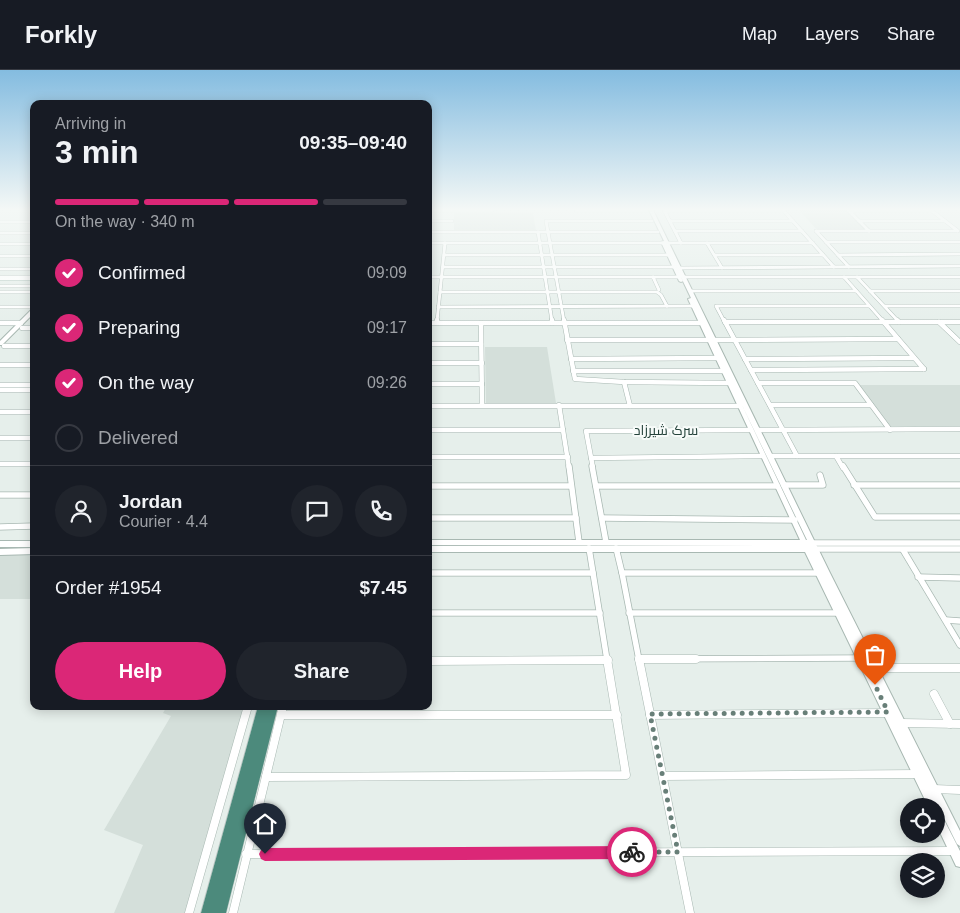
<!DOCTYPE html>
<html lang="en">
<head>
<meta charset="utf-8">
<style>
	:root { --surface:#171b24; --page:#20242c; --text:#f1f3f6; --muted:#9ea1a6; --line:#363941; --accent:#db2777 }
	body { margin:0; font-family:Arial,Cairo,sans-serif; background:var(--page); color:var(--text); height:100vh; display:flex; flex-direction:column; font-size:19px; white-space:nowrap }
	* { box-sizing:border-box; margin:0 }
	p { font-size:16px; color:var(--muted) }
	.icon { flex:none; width:28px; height:28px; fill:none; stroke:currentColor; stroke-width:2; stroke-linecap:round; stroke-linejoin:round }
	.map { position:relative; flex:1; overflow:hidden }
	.details { position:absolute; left:30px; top:30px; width:402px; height:610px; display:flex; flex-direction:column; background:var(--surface); border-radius:10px; box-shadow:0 2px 12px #0003 }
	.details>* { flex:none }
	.fabs { position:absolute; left:900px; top:728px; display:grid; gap:10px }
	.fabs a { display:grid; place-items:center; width:45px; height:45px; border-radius:50%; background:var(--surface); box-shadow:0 2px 12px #0003; font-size:25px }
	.pin { position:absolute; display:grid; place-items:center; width:42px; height:42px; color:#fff; margin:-51px -21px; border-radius:50% 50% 50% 0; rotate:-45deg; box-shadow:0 0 5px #0007 }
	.pin .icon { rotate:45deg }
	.courier { position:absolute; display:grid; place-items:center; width:50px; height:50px; margin:-25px; border:4px solid #db2777; border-radius:50%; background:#fff; color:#222; box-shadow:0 1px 6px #0007 }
	.overview em { font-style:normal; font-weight:600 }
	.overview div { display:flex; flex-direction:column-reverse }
	.overview { display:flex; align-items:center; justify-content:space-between; height:85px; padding:0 25px }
	h1 { font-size:32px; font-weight:600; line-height:38px }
	.bar { display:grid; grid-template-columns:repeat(4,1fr); gap:8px 5px; align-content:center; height:60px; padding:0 25px }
	.bar i { height:6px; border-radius:4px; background:var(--line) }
	.bar .selected { background:var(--accent) }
	.bar p { grid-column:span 4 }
	.line { display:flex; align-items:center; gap:12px; padding:0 25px; border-top:1px solid var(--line) }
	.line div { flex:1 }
	.round { display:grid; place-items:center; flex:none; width:52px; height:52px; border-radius:26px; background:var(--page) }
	ol { padding:0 25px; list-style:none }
	li { display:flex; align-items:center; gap:15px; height:55px }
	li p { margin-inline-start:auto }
	li .icon { padding:5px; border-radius:50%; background:var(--accent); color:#fff; stroke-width:4 }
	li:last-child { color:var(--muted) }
	li i { width:28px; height:28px; border:2px solid var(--line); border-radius:50% }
	.action { display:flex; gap:10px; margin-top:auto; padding:10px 25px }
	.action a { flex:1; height:58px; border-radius:30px; background:var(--accent); color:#fff; font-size:20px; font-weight:600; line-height:58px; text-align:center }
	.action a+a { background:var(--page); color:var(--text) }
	header { display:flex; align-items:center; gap:30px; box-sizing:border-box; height:70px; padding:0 25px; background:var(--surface); border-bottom:1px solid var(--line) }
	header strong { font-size:24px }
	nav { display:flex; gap:28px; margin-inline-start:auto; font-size:18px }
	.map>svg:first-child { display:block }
	.built { fill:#d4dfda }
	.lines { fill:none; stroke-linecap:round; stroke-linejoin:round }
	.minor-far3-casing { stroke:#a8b8b2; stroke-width:4 }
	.minor-far2-casing { stroke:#a8b8b2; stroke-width:5.5 }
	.minor-far1-casing { stroke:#a8b8b2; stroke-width:7 }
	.minor-casing { stroke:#a8b8b2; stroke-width:9 }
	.tertiary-casing { stroke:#a8b8b2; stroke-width:2 }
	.secondary-casing { stroke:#a4bbb3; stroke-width:1 }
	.trunk-casing { stroke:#c2cac8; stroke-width:1 }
	.minor-far3 { stroke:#fff; stroke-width:3 }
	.minor-far2 { stroke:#fff; stroke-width:4.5 }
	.minor-far1 { stroke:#fff; stroke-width:5.5 }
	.minor { stroke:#fff; stroke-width:8 }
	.tertiary { fill:#fff; fill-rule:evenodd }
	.secondary { fill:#fff; fill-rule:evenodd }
	.trunk { fill:#4c8a7c; fill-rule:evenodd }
	.route { fill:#db2777 }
	.done { stroke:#687f78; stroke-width:5; stroke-dasharray:0 9 }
	.labels { text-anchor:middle; stroke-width:4; stroke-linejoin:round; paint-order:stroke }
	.street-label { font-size:14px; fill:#24423a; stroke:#f7fbf9 }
</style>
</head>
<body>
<header>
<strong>Forkly</strong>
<nav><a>Map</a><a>Layers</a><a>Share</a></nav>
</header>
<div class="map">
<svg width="960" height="843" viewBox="0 0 960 843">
	<rect width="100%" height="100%" fill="#e6efeb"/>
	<g class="built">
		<polygon points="799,140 845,140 867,160 818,161"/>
		<polygon points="454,143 533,143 536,161 454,161"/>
		<polygon points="485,277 547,277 556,333 486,333"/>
		<polygon points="859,315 960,315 960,356 889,356"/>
		<polygon points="34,481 34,529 0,529 0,482"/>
		<polygon points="167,636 248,636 189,843 114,843 143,775 104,760 171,646 163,643"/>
	</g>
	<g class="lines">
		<g class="minor-far3-casing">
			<g id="minor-far3">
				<polyline points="664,140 681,173"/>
				<polyline points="783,140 834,197"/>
				<polyline points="848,140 869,161"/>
				<polyline points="931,140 958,161"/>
				<polyline points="429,141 492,141"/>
				<polyline points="576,141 647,141"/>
				<polyline points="664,141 784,141"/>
				<polyline points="849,141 932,141"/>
				<polyline points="429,151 452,151"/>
				<polyline points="670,151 793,151"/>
				<polyline points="859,151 945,151"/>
				<polyline points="0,152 34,152"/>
				<polyline points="675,161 802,161"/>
				<polyline points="816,161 957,161"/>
				<polyline points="816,161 849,197"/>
				<polyline points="429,162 658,162"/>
				<polyline points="538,162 552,251"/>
				<polyline points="0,163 34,163"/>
				<polyline points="826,172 960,172"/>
				<polyline points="429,173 663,173"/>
				<polyline points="668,173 813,173"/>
				<polyline points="707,173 722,198"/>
				<polyline points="0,174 34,174"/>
				<polyline points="444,185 668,185"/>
				<polyline points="715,185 823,185"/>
				<polyline points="838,185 960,184"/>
				<polyline points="0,186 34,186"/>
				<polyline points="443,197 674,197"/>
				<polyline points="680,198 960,196"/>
				<polyline points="0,199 34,199"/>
				<polyline points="0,207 34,207"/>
				<polyline points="429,207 680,207"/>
				<polyline points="653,207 659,220"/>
				<polyline points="684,207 960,207"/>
				<polyline points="844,207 883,251"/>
				<polyline points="857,207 898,251"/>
				<polyline points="0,216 34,216"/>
				<polyline points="691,221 856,221"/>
				<polyline points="870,221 960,221"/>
				<polyline points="0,222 34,222"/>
				<polyline points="440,222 657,222 661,225 667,236"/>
				<polyline points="885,236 960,236"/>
				<polyline points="0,237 34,237"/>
				<polyline points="438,237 693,236"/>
				<polyline points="437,251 445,173"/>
				<polyline points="564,251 546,151 652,151"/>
				<polyline points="724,251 716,236 869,236"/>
			</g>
		</g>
		<g class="minor-far2-casing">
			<g id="minor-far2">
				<polyline points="552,250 552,253"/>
				<polyline points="564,250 575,309 624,312 728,313"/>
				<polyline points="724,250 797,386"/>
				<polyline points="882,250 924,299"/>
				<polyline points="897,250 899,252"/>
				<polyline points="725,252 960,252"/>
				<polyline points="939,252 960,272"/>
				<polyline points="0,253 21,253"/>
				<polyline points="429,253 700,253"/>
				<polyline points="437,253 437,250"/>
				<polyline points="481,253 482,335"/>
				<polyline points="22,258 34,258"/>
				<polyline points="567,270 708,270"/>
				<polyline points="714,270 898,269"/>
				<polyline points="429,274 481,274"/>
				<polyline points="4,276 34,276"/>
				<polyline points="571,289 717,288"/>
				<polyline points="745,289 914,288"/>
				<polyline points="429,293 482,293"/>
				<polyline points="0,295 34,295"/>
				<polyline points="751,300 924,299"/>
				<polyline points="573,301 723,301"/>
				<polyline points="624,312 630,336"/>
				<polyline points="758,313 855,313 890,360"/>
				<polyline points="429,314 482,314"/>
				<polyline points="0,315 34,315"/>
				<polyline points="0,320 34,320"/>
				<polyline points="559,335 569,398"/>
				<polyline points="770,335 871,335"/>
				<polyline points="429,336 739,336"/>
				<polyline points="0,342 34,342"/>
				<polyline points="429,360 563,360"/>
				<polyline points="758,360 960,359"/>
				<polyline points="0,368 34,368"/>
				<polyline points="771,386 960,386"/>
				<polyline points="836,386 843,398"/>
				<polyline points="429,387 568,387"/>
				<polyline points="591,388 763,386"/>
				<polyline points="0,394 34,394"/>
				<polyline points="593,398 586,361 751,360"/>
			</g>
		</g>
		<g class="minor-far1-casing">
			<g id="minor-far1">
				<polyline points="569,396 579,472"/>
				<polyline points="592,396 606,472"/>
				<polyline points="843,396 875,447 960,447"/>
				<polyline points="784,415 823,415 820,405"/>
				<polyline points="854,415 960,415"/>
				<polyline points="429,416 571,416"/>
				<polyline points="596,416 777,416"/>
				<polyline points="0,425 34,425"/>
				<polyline points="429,448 576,448"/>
				<polyline points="602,448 795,450"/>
				<polyline points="0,457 34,456"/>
				<polyline points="812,473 960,473"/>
				<polyline points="589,478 607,590"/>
				<polyline points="616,478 622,503 819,503"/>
				<polyline points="814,479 960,479"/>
				<polyline points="903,480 960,575"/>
				<polyline points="429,503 593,503"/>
				<polyline points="622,503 639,590"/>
				<polyline points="918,507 960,508"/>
				<polyline points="429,543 600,543"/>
				<polyline points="629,543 839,543"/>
				<polyline points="946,550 960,551"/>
				<polyline points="639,589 862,588"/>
			</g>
		</g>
		<g class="minor-casing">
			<g id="minor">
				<polyline points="639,589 690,843"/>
				<polyline points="639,589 696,589"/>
				<polyline points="429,591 608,590"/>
				<polyline points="874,598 960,598"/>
				<polyline points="934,624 950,654"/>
				<polyline points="281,645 617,645"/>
				<polyline points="650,645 887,643"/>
				<polyline points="902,653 960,654"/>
				<polyline points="663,706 917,704"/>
				<polyline points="266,707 626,705 607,589"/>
				<polyline points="934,719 960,720"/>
				<polyline points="246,784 954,781"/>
				<polyline points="189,843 248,636"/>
				<polyline points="233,843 283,636"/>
			</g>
		</g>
		<g class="tertiary-casing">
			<g id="tertiary">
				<path d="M 649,140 L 653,140 L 830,503 L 960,761 L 960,776 L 957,774 L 938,736 L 937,739 L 939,740 L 960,781 L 960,797 L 956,796 L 936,754 L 936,736 L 928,736 L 805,482 L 429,482 L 429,476 L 802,476 L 429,475 L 429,470 L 800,470 L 688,229 L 691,228 L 680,205 L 683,211 L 681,212 L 679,211 L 661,172 L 664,171 ZM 741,333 L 807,470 L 806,470 Z"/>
				<polygon points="32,239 34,239 34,243 2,275 0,275 0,271"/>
				<rect x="0" y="471" width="34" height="6"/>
				<polygon points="34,478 34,484 0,485 0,479"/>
			</g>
		</g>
		<g class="secondary-casing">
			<rect id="secondary" x="0" y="208" width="34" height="2"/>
		</g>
		<g class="trunk-casing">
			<polygon id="trunk" points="258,636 278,636 226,843 201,843"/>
		</g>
		<use href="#minor-far3" class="minor-far3"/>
		<use href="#minor-far2" class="minor-far2"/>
		<use href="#minor-far1" class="minor-far1"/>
		<use href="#minor" class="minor"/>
		<use href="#tertiary" class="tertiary"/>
		<use href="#secondary" class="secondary"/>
		<use href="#trunk" class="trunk"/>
	</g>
	<linearGradient id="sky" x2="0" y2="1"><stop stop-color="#84bce0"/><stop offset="0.54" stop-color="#f4f8f6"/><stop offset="1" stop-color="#f4f8f6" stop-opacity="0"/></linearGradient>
	<rect width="960" height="258" fill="url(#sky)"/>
	<polygon class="route" points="632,776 636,778 638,782 636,787 632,789 265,791 261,789 259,784 261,780 265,778"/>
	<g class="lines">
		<polyline class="done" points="632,782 678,782 650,644 888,642 875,615"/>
	</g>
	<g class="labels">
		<g class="street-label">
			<text x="666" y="365">سرک شیرزاد</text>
		</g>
	</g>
</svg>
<div class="fabs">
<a><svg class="icon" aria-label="locate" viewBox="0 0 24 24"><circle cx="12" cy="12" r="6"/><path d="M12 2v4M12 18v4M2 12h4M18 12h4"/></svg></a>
<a><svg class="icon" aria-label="layers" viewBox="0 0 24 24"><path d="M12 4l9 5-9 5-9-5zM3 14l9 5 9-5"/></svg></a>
</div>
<div class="pin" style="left:875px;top:615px;background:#ea580c"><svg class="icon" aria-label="bag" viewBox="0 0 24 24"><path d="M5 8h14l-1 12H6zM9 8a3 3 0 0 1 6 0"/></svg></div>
<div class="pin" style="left:265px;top:784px;background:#1f2937"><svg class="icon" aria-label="home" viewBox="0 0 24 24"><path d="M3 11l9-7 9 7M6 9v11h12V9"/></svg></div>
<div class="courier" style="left:632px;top:782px"><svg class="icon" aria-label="bike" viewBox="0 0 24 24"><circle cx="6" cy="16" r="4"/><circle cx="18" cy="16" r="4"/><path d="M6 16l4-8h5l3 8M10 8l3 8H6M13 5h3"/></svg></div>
<section class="details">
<div class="overview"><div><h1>3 min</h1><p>Arriving in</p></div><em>09:35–09:40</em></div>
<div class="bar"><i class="selected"></i><i class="selected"></i><i class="selected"></i><i></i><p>On the way · 340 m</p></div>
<ol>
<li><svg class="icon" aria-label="check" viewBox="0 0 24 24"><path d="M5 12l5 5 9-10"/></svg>Confirmed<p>09:09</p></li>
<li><svg class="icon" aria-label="check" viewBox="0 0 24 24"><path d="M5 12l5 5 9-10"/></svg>Preparing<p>09:17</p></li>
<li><svg class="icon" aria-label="check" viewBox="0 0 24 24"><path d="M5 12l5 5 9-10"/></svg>On the way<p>09:26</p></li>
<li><i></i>Delivered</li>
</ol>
<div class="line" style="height:90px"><a class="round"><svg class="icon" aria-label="person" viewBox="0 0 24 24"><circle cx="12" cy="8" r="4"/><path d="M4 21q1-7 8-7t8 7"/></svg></a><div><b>Jordan</b><p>Courier · 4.4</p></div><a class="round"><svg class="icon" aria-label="chat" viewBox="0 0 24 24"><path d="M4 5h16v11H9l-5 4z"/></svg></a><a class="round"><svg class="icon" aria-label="phone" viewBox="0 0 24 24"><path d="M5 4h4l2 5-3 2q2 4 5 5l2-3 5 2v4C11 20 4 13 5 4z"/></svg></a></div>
<div class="line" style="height:65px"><div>Order #1954</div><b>$7.45</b></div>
<div class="action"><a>Help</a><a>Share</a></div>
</section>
</div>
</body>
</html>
